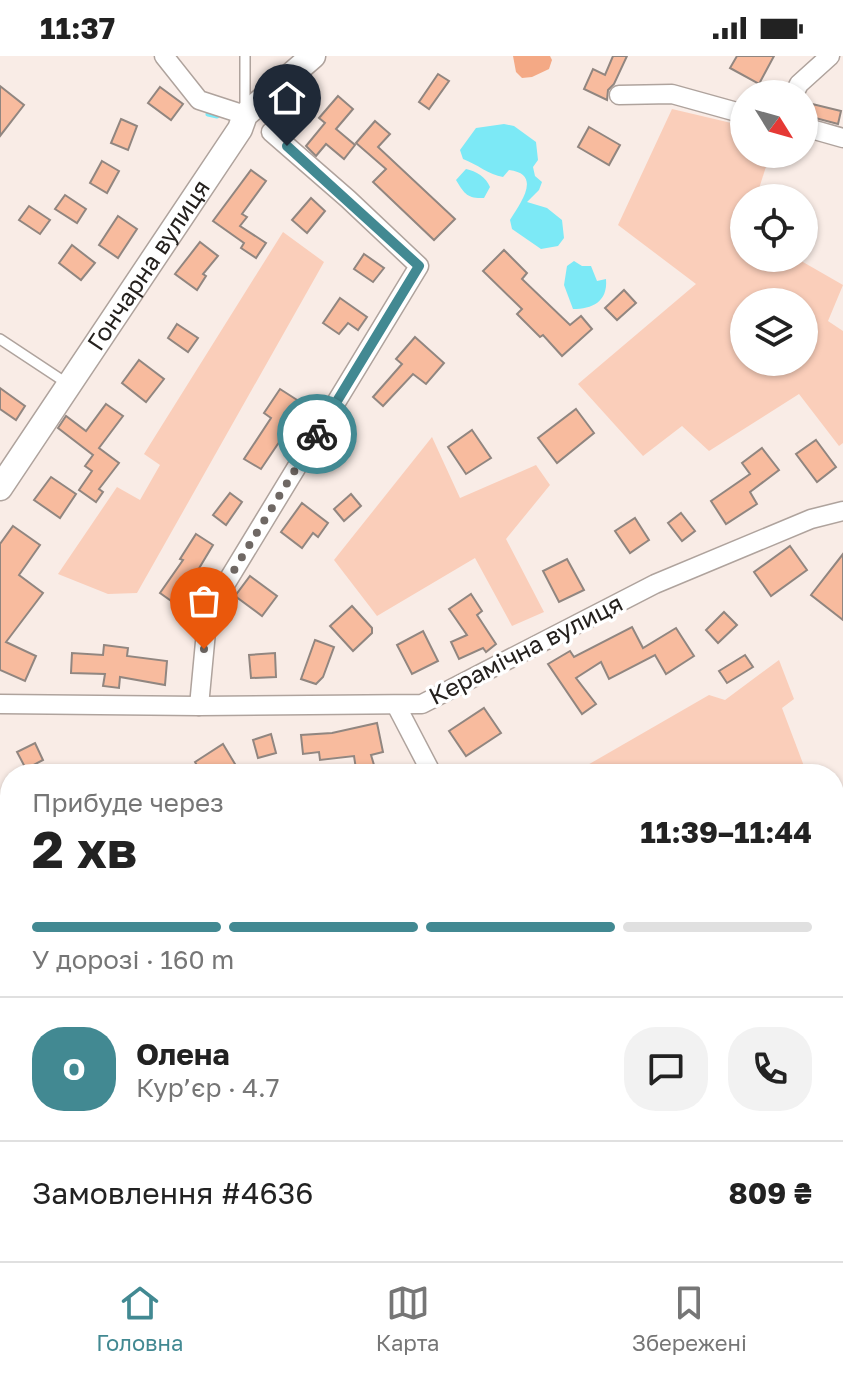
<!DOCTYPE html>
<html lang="uk">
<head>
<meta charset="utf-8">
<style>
	:root { --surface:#fff; --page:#f2f2f2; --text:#222; --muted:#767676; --line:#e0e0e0; --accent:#428992 }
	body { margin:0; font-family:"Golos Text",sans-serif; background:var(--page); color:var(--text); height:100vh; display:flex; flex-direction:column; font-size:30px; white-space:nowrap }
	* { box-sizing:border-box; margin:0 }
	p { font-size:26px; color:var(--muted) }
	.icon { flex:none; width:44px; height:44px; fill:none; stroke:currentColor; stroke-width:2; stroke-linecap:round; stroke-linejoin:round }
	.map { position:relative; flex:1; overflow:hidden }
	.panel { position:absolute; left:0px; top:708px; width:844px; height:498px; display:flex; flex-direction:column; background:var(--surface); border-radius:32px 32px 0 0; box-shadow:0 2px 6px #0004 }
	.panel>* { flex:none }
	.needle { width:52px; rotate:127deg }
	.controls { position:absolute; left:730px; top:24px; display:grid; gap:16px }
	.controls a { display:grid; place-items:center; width:88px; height:88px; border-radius:50%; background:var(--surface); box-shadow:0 2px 6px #0004; font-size:40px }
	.pin { position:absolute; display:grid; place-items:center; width:68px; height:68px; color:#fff; margin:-82px -34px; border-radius:50% 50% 50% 0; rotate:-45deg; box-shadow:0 0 8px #0007 }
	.pin .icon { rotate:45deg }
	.courier { position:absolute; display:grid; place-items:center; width:80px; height:80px; margin:-40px; border:6px solid #428992; border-radius:50%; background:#fff; color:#222; box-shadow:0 2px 10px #0007 }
	.head em { font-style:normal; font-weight:700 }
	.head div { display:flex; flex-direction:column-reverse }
	.head { display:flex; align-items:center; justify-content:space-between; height:136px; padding:0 32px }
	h1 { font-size:52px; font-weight:700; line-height:60px }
	.bar { display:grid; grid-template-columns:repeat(4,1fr); gap:12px 8px; align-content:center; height:96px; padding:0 32px }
	.bar i { height:10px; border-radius:6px; background:var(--line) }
	.bar .active { background:var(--accent) }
	.bar p { grid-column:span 4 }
	.line { display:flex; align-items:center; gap:20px; padding:0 32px; border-top:2px solid var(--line) }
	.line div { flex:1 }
	.round { display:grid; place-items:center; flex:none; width:84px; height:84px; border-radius:32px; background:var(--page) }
	.status { display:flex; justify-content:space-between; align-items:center; height:56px; padding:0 40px; background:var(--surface); direction:ltr }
	.status svg { height:22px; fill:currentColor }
	.menu { display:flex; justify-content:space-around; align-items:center; height:112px; border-top:2px solid var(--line); background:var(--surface); font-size:22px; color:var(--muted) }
	.menu a { display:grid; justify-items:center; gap:4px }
	.menu .active { color:var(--accent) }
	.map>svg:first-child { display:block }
	.green { fill:#faceba; fill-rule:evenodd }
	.forest { fill:#f4a985 }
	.water { fill:#7ce9f6 }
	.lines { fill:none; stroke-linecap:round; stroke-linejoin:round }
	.stream { stroke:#7ce9f6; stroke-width:5 }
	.building { fill:#f8bb9e; stroke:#918680; stroke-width:2 }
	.lane-casing { stroke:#afa39d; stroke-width:12 }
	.street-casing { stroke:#afa39d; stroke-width:21 }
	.secondary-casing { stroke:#afa39d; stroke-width:27 }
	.path { stroke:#b6aca7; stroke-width:3; stroke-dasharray:4 4; stroke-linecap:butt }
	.lane { stroke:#fff; stroke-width:9 }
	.street { stroke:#fff; stroke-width:18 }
	.secondary { stroke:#fff; stroke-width:24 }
	.done { stroke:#6f6864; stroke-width:8; stroke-dasharray:0 14.4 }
	.route { stroke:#428992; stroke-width:10 }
	.labels { text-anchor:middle; stroke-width:7; stroke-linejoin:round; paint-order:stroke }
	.street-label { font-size:24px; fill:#25211e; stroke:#fff }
</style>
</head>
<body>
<div class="status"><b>11:37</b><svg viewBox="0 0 49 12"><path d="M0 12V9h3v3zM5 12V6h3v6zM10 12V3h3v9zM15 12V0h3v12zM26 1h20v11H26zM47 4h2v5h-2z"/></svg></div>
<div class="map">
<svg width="843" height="1205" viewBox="0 0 843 1205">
	<rect width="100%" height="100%" fill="#f9ece6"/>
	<g class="green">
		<path d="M 672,53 L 744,70 L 744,98 L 770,98 L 756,142 L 744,142 L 744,202 L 796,202 L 843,229 L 828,265 L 843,275 L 843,387 L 839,390 L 799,338 L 709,395 L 682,370 L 643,400 L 578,328 L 696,228 L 618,169 ZM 804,246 L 804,306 L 744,306 L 744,246 Z"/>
		<polygon points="283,176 324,206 137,537 108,538 58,518 117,431 140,444 160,409 144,398"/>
		<polygon points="432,381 460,442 536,409 550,429 506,483 544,556 512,570 475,502 377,560 334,504"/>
		<polygon points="779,604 794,643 782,652 807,718 572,718 709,639 725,644"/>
		<polygon points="10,788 10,891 0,904 0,796"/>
		<polygon points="0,1023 10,1032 10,1128 0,1119"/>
	</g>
	<g class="forest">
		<polygon points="513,0 550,0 552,4 549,13 532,21 522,22 516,16"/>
		<polygon points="667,1196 785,1196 788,1205 672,1205"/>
	</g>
	<g class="water">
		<path d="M 504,68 L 514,70 L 536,86 L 538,104 L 533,111 L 535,120 L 542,126 L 539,134 L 527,146 L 547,152 L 562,164 L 564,182 L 558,190 L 541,193 L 512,173 L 510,164 C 520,148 543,118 509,114 L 503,121 C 489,119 477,108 463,103 L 460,94 L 476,72 Z"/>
		<path d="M 466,113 C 476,115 486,121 490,131 L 484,142 C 467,143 464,137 456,124 Z"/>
		<path d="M 574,205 L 582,210 L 591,210 L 597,225 L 606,223 C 608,246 592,253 573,253 L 564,229 L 567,210 Z"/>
	</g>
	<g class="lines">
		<polyline class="stream" points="208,58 217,60"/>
	</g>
	<g class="building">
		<polygon points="613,0 627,0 614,28 608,34 607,44 584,33 593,13 605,19"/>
		<polygon points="737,0 774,0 759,28 730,12"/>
		<polygon points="438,18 449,25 429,53 419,46"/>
		<polygon points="0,30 24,49 0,80"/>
		<polygon points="160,31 183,48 171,64 148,47"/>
		<polygon points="338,40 353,53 336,73 355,89 344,103 326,88 316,100 306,90 325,67 319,62"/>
		<polygon points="804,46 841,55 838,68 804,59"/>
		<polygon points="121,63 137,70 128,94 111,87"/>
		<polygon points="375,65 390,78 378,91 455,163 434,184 373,126 386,113 356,87"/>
		<polygon points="589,71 620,89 609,109 578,91"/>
		<polygon points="102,105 119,115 107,137 90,127"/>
		<polygon points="251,114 266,125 242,158 247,161 240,170 266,187 256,202 241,192 244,187 213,165"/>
		<polygon points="65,139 86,153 77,167 55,153"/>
		<polygon points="311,142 325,155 307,177 292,164"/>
		<polygon points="29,150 50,164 40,178 19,164"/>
		<polygon points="118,160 137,173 118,202 99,189"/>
		<polygon points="200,186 218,200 203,218 206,220 197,234 175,218"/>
		<polygon points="72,189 95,207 81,224 59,207"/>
		<polygon points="504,194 527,217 522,223 570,269 581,260 592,273 562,300 543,279 540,281 517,258 522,253 483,215"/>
		<polygon points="364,198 384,212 373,226 354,213"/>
		<polygon points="624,234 636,247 617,264 605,252"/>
		<polygon points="340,242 367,261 358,274 348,267 339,278 323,267"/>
		<polygon points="177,268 198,282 188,296 168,282"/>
		<polygon points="415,281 444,307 426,328 413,318 383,350 373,341 402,308 396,303"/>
		<polygon points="139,304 164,323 146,346 122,327"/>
		<polygon points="0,332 25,350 16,364 0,353"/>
		<polygon points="280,333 308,351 292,376 288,373 261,413 244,403 271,362 264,357"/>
		<polygon points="106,348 123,360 99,392 119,407 99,433 103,436 96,446 79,434 92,415 85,410 93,399 58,372 66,360 86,375"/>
		<polygon points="576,353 594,377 557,407 538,382"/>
		<polygon points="472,374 491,402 466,418 448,391"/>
		<polygon points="816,384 836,411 817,426 796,398"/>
		<polygon points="762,392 779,414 750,436 757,448 726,468 711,445 750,418 742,407"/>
		<polygon points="51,421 76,438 60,462 34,444"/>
		<polygon points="230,437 242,446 226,469 213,459"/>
		<polygon points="351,438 361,450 344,465 334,453"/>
		<polygon points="302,447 328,467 318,481 313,477 302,492 281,476"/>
		<polygon points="681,457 695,475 682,485 668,467"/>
		<polygon points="635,462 649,484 630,497 615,475"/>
		<polygon points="13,470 40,489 19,519 43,537 6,586 36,600 25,625 0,614 0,488"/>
		<polygon points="196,478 213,489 177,549 160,537 183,504 180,503"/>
		<polygon points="790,490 807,514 771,540 754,516"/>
		<polygon points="843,498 843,564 811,539"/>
		<polygon points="567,503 584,534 559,546 543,515"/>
		<polygon points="250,520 277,540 262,560 235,540"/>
		<polygon points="471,538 482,555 477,559 496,588 486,596 483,592 459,603 451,586 467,579 449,553"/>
		<polygon points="352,550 372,572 372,577 353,595 330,570"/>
		<polygon points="724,556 737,569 718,587 706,574"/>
		<polygon points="632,571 643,592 676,572 694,600 666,618 655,599 609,623 601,606 576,622 596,648 582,658 548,608 570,595 574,601"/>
		<polygon points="423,575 438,605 412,618 397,589"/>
		<polygon points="315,584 334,591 323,621 316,628 301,623"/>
		<polygon points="104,589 128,592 127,600 167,605 165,629 120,621 119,632 103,630 105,618 71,617 72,597 103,599"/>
		<polygon points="275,597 276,621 251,622 249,599"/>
		<polygon points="745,599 753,611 727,627 719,615"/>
		<polygon points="484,652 501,677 466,700 449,675"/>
		<polygon points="377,667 383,696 371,699 374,709 356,713 354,700 320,704 319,696 303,698 301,679 332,677"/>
		<polygon points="271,678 276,697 258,702 253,684"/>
		<polygon points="35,687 43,704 26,713 17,696"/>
		<polygon points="223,688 241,718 202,718 195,706"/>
	</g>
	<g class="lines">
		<g class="lane-casing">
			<g id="lane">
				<polyline points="245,55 245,0"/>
				<polyline points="0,283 68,328"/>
				<polyline points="834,896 843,914"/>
				<polyline points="834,1181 843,1177"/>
			</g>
		</g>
		<g class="street-casing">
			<g id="street">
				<polyline points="164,0 199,44 245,59"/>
				<polyline points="794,38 799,28 830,0"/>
				<polyline points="619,39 672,38 744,58"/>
				<polyline points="804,71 843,82"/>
				<polyline points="0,648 199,650 422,648 655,528 811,463 843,455"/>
				<polyline points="396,649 432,718"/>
				<polyline points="199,650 207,565 225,529 419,210 348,143 271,76"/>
				<polyline points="100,1196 103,1205"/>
				<polyline points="319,1196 323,1205"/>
				<polyline points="801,1196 804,1205"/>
				<polyline points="53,1205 59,1196"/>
				<polyline points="674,1205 679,1196"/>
			</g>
		</g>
		<g class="secondary-casing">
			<g id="secondary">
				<path id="s1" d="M 0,432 L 240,73 L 245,59 L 313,0"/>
			</g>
		</g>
		<g class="path">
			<polyline points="0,926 10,930"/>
			<polyline points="0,1016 10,1023"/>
		</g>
		<use href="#lane" class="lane"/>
		<use href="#street" class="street"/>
		<use href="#secondary" class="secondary"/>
	</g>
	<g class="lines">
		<polyline class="done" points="204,593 207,565 225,529 317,378"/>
		<polyline class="route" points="287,90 419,210 317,378"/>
	</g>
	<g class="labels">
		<g class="street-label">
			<text dy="8" stroke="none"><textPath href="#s1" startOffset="268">Гончарна вулиця</textPath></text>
			<text transform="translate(526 594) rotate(-27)" y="8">Керамічна вулиця</text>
		</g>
	</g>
</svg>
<div class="controls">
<a><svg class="needle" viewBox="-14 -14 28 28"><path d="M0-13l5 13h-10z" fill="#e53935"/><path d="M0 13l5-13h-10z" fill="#767676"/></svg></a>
<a><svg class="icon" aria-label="locate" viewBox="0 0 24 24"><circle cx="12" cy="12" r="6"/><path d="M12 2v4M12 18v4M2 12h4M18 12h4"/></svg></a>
<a><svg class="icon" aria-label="layers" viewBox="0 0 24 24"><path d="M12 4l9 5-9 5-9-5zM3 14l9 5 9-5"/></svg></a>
</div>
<div class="pin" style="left:204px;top:593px;background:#ea580c"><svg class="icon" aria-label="bag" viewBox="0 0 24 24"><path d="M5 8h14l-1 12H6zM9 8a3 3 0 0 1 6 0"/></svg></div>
<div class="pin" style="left:287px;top:90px;background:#1f2937"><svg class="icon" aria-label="home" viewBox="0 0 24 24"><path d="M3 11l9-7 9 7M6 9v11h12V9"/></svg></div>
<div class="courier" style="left:317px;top:378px"><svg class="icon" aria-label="bike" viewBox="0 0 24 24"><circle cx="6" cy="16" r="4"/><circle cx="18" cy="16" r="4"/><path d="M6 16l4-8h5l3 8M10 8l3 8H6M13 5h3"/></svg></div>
<section class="panel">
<div class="head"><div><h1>2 хв</h1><p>Прибуде через</p></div><em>11:39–11:44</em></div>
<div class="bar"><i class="active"></i><i class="active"></i><i class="active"></i><i></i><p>У дорозі · 160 m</p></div>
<div class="line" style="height:144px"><b class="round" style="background:var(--accent);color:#fff">О</b><div><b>Олена</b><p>Кур’єр · 4.7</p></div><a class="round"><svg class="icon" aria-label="chat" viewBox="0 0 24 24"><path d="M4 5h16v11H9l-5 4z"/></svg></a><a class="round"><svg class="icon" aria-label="phone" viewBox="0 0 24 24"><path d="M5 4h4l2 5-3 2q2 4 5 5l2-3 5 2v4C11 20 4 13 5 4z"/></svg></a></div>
<div class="line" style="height:104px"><div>Замовлення #4636</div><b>809 ₴</b></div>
</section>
</div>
<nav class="menu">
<a class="active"><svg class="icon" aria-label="home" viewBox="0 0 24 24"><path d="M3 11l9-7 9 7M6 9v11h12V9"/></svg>Головна</a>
<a><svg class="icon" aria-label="map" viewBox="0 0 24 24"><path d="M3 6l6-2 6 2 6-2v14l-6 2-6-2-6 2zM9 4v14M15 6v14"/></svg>Карта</a>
<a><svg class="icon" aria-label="saved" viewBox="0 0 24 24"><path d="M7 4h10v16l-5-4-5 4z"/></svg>Збережені</a>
</nav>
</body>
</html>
